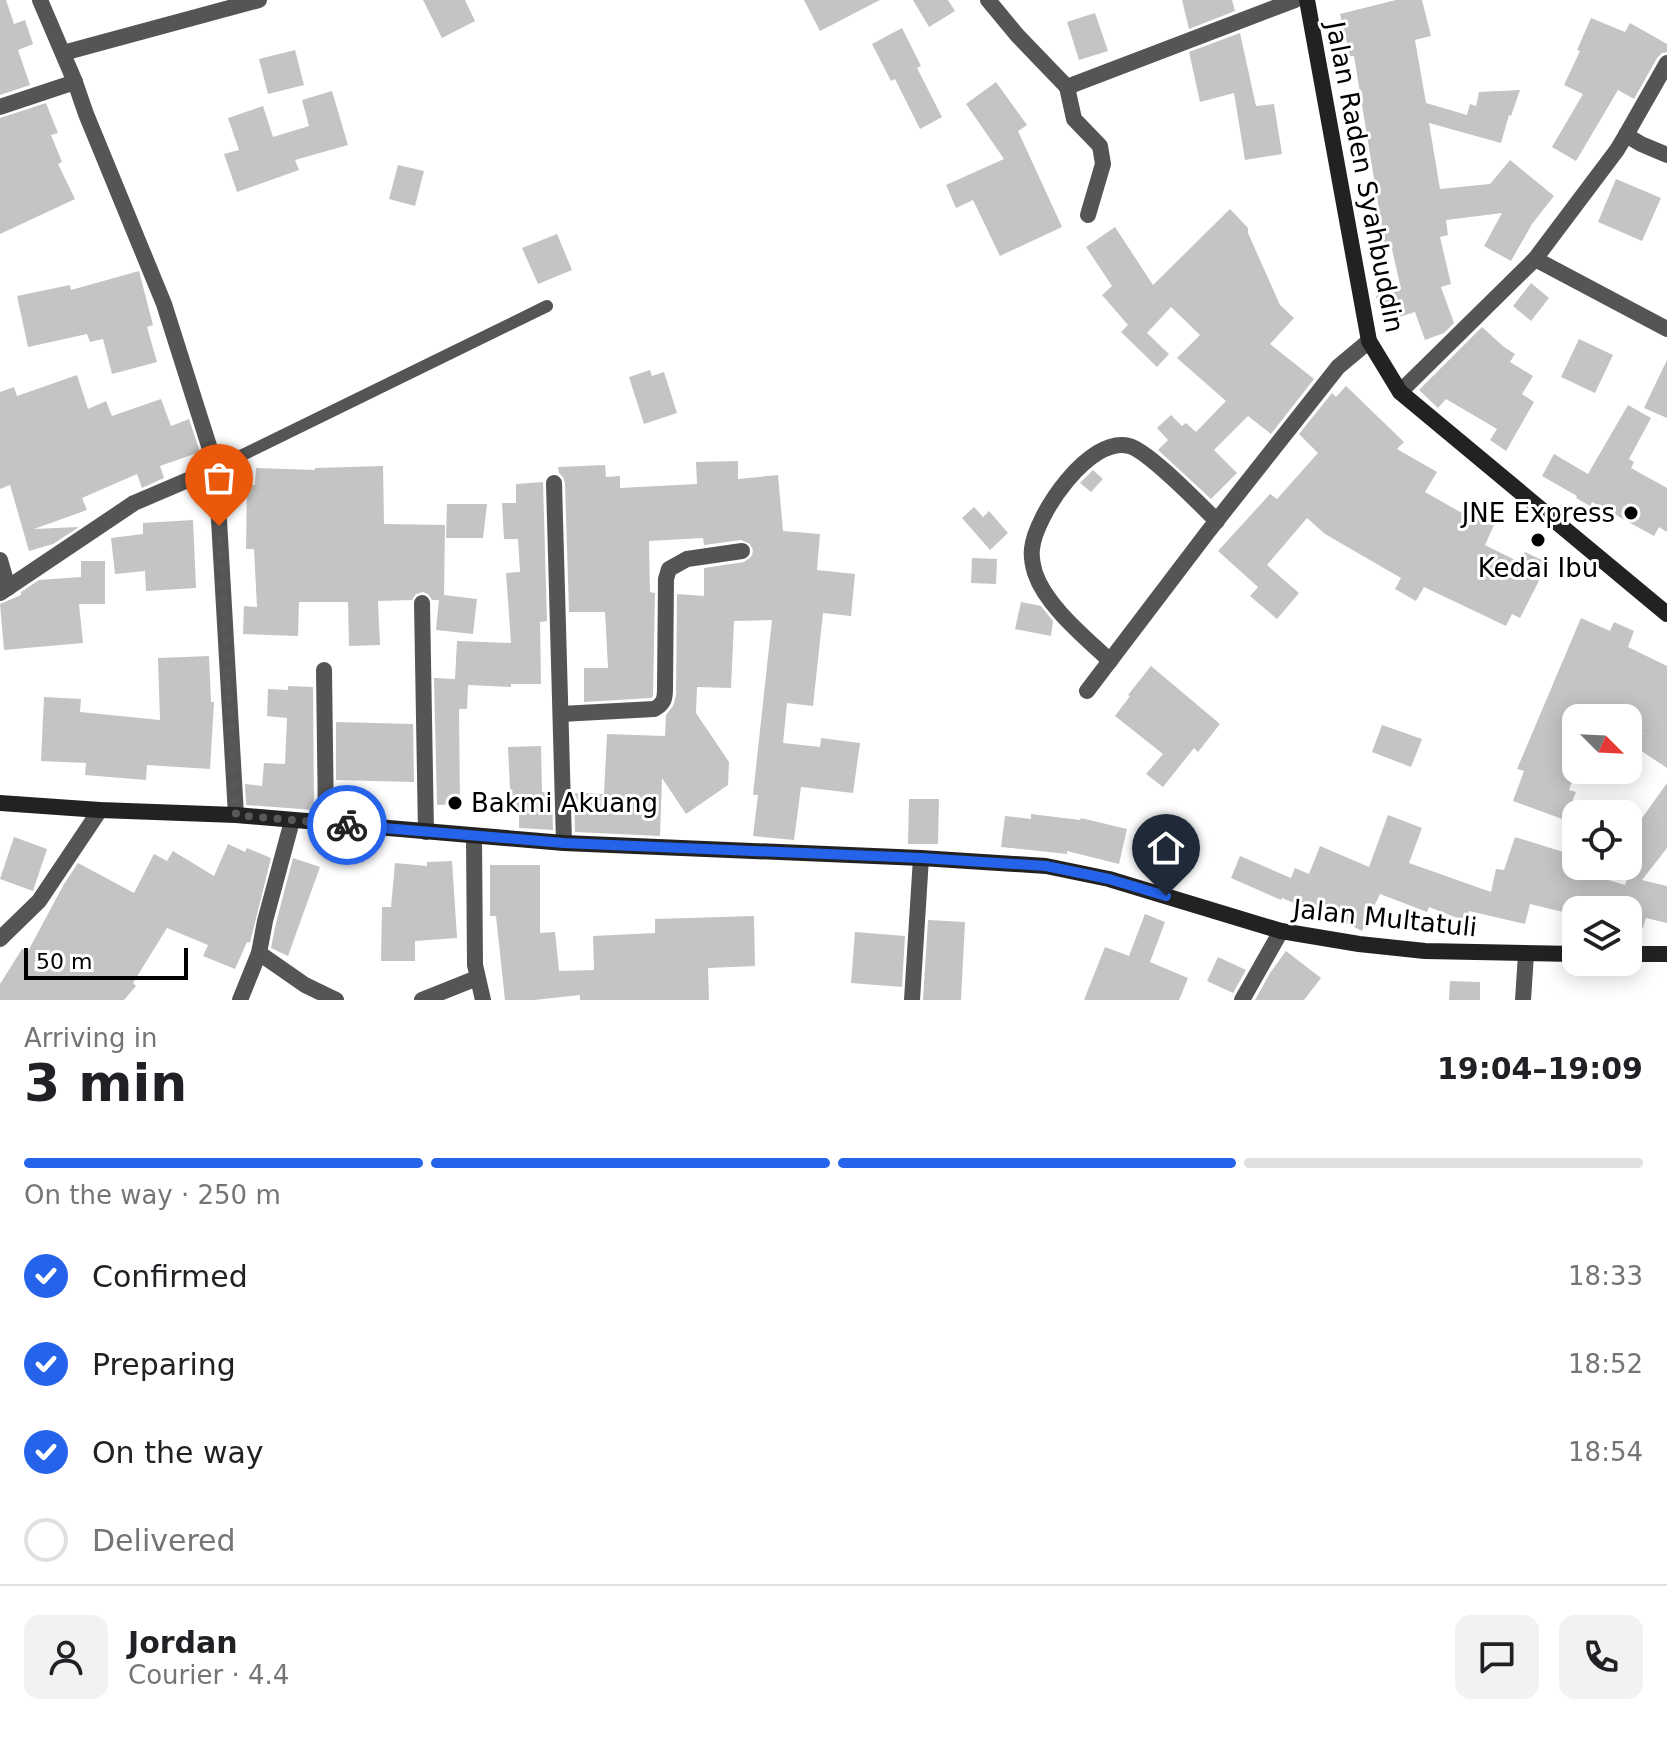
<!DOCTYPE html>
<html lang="en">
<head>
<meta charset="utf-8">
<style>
	:root { --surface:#fff; --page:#f2f2f2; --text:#202124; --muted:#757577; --line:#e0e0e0; --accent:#2563eb }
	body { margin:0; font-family:"DejaVu Sans",sans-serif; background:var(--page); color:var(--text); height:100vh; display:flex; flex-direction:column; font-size:30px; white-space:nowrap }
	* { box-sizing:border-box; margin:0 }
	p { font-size:26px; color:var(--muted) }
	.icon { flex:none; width:44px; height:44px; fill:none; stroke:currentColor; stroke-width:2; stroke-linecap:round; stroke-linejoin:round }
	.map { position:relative; height:1000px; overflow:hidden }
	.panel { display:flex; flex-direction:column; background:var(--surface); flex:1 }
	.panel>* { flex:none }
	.needle { width:52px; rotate:114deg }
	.tools { position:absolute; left:1562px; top:704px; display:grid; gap:16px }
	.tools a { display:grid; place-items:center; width:80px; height:80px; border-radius:16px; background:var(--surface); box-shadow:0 4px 20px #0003; font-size:40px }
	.scale { position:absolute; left:24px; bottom:20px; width:164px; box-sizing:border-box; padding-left:8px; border:4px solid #000; border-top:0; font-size:22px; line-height:28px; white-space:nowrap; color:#000; -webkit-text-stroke:6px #fff; paint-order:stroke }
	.pin { position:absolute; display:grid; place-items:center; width:68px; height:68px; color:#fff; margin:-82px -34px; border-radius:50% 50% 50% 0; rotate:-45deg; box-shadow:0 0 8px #0007 }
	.pin .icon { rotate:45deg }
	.courier { position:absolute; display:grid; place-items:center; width:80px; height:80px; margin:-40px; border:6px solid #2563eb; border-radius:50%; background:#fff; color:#222; box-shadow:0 2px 10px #0007 }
	.summary em { font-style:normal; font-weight:700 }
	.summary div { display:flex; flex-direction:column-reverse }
	.summary { display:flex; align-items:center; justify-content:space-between; height:136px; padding:0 24px }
	h1 { font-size:52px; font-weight:700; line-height:60px }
	.bar { display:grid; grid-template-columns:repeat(4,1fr); gap:12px 8px; align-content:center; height:96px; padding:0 24px }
	.bar i { height:10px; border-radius:6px; background:var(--line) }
	.bar .on { background:var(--accent) }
	.bar p { grid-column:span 4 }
	.line { display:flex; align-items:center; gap:20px; padding:0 24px; border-top:2px solid var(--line) }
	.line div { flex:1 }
	.round { display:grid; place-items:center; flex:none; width:84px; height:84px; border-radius:16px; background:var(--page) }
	ol { padding:0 24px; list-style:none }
	li { display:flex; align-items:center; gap:24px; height:88px }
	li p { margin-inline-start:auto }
	li .icon { padding:8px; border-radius:50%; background:var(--accent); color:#fff; stroke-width:4 }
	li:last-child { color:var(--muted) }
	li i { width:44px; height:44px; border:4px solid var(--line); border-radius:50% }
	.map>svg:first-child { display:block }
	.building { fill:#c4c4c4 }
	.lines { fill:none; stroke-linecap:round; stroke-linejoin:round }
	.lane { stroke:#555; stroke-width:12 }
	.street { stroke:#555; stroke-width:16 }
	.secondary { stroke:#222; stroke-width:16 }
	.done { stroke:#595959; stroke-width:8; stroke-dasharray:0 14.4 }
	.route { stroke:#2563eb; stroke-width:10 }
	.poi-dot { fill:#000; stroke:#fff; stroke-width:3 }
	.labels { text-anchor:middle; stroke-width:6; stroke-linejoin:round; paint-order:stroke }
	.street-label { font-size:26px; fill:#000; stroke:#fff }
	.poi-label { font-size:26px; fill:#000; stroke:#fff; text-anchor:end }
</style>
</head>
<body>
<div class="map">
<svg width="1667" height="1000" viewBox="0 0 1667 1000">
	<rect width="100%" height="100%" fill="#fff"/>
	<g class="building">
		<polygon points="0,0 6,0 14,24 25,20 33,44 18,50 30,85 0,95"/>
		<polygon points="423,0 465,0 475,21 442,38"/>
		<polygon points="804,0 880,0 820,31"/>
		<polygon points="913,0 948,0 955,11 929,27"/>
		<polygon points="1182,0 1232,0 1235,11 1189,29"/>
		<polygon points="1396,0 1422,0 1431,36 1415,40 1426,103 1467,115 1470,104 1476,106 1479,92 1520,90 1511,116 1509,115 1501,143 1429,123 1440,189 1490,184 1510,160 1554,196 1532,224 1511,261 1484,246 1502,213 1446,220 1448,235 1440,237 1451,284 1441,287 1454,323 1444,333 1425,340 1415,312 1384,322 1376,296 1401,289 1391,245 1385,246 1354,56 1350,56 1340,14"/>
		<polygon points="1095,13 1108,51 1079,60 1067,22"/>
		<polygon points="1591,18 1625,32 1630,23 1667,44 1667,52 1662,53 1657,58 1634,99 1618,90 1576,161 1552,147 1583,94 1564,85 1580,51 1577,50"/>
		<polygon points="902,28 921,66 917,68 942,117 920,129 895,79 891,81 872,44"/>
		<polygon points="1240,33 1256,106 1274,104 1282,154 1245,160 1234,93 1200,102 1189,52"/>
		<polygon points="295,50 304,85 268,94 259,59"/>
		<polygon points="996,82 1027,125 1018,131 1062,227 1000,256 973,200 956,208 946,185 1004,159 966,104"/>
		<polygon points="332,91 348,145 295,160 299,170 237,192 224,154 239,150 228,118 263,106 273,137 309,126 302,100"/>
		<polygon points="46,103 58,133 51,135 62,162 58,164 75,199 0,234 0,118"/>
		<polygon points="398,165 424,171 415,206 389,199"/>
		<polygon points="1616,179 1661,198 1642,241 1598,222"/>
		<polygon points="1230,209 1248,228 1248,233 1280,305 1294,318 1270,344 1314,379 1271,434 1248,416 1214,450 1237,473 1211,499 1158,450 1168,440 1157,428 1171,415 1182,426 1186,423 1196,432 1226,401 1177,358 1200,335 1171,307 1147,333 1169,354 1157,367 1121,332 1128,325 1102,295 1112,286 1086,247 1115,227 1153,285"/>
		<polygon points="557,234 572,270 538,284 522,248"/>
		<polygon points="139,271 153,325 147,327 157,362 112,374 103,339 90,342 87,334 28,347 17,296 70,285 71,290"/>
		<polygon points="1531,283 1549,298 1531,321 1513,306"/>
		<polygon points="1482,327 1504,347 1515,354 1510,362 1533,376 1522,394 1534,402 1506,451 1490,440 1497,429 1446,399 1438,408 1419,390"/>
		<polygon points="1579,339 1613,355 1595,393 1561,377"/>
		<polygon points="1667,360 1667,418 1644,408"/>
		<polygon points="650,370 652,376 664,372 677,413 644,424 629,377"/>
		<polygon points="77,375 88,409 106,401 112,416 161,399 171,426 189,419 200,452 160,466 164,478 142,488 137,474 82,498 87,510 34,529 79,527 53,544 29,551 10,485 0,489 0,392 14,387 17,396"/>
		<polygon points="1346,386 1404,442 1397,449 1437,472 1425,492 1467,516 1469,511 1495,523 1485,545 1519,562 1525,552 1548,563 1520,618 1512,614 1506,626 1424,587 1416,601 1395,589 1401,578 1325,534 1307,518 1267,565 1299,593 1277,619 1250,596 1258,587 1218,551 1270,494 1277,499 1318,453 1299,434 1332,393 1336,397"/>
		<polygon points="1628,405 1651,418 1629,459 1634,462 1631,468 1667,488 1667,532 1659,527 1654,536 1592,502 1590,506 1576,498 1577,496 1542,476 1554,454 1588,474"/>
		<polygon points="738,461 738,479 778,475 783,531 820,534 817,570 855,574 851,616 823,613 813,706 787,703 783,743 820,747 821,738 860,743 853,793 801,787 794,840 753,836 758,795 753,795 772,620 734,621 731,688 697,687 696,713 729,762 728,785 686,814 662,778 660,836 575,832 574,793 604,794 607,734 665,736 666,715 673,706 676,696 677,594 704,596 704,568 744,562 752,556 753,550 750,544 741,540 704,545 703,538 649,541 650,592 655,593 653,696 651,698 584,702 584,668 608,668 605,612 569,612 565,483 563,477 559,473 558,467 605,465 606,477 620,476 620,488 697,484 696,462"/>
		<polygon points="383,466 384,524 445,525 444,595 477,599 473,634 436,630 439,600 432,600 428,594 423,592 416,594 412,600 378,601 380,645 349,646 348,602 299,602 298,636 243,634 244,606 257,607 254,549 246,549 247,485 255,485 256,468 315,470 315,468"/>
		<polygon points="1093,470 1103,479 1091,492 1080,483"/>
		<polygon points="543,482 547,621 540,622 541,684 511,684 511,687 468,685 467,709 459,709 460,804 437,805 434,678 455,679 457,641 511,643 506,573 520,572 518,539 504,539 502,503 516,503 516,484"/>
		<polygon points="447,504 487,504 483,538 446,538"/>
		<polygon points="974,507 983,517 989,511 1008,533 990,550 962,518"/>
		<polygon points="193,520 196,588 146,591 145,571 115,574 111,538 143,534 143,523"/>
		<polygon points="972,558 997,559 996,584 971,583"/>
		<polygon points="81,561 105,561 105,604 79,604 83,643 4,650 0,604 21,595 21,592 39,580 81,577"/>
		<polygon points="1021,602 1041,606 1053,621 1051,636 1015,629"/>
		<polygon points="1581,618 1610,631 1614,622 1634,631 1628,647 1667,666 1667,768 1634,746 1643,733 1628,726 1628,718 1613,718 1595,709 1592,718 1576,718 1576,770 1569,790 1576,792 1565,820 1513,801 1524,771 1517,769"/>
		<polygon points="209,656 211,702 214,702 210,769 147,765 146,780 85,775 86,763 41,761 44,697 81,699 80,712 160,720 158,658"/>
		<polygon points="1151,666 1220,724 1198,752 1194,748 1163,787 1146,774 1163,754 1115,716 1130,696 1128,695"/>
		<polygon points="288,686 313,687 314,810 246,805 245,784 262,786 264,763 285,764 287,718 267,716 268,689 288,690"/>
		<polygon points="336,722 413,724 414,782 336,780"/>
		<polygon points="1382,725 1422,739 1411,767 1372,752"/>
		<polygon points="541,746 542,792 552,793 553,830 519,828 519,810 511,810 508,747"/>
		<polygon points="1667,783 1667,848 1642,880 1667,886 1667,923 1646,918 1643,928 1628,924 1628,910 1572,910 1571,914 1530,904 1525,924 1469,911 1465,921 1429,907 1427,912 1380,894 1362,931 1340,920 1340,922 1282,898 1281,900 1231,878 1240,856 1291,878 1295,868 1309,874 1320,846 1369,867 1388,815 1422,828 1409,863 1491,892 1496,869 1504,870 1515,837 1576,856 1576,866 1583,866 1582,872 1625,885 1638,848 1628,844 1628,827 1638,815 1642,818"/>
		<polygon points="909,799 939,799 938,844 908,844"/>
		<polygon points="1031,814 1080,820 1081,818 1127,829 1119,864 1067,851 1067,854 1001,847 1005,816 1031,819"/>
		<polygon points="14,837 47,849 33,891 0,879"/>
		<polygon points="228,844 245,852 247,848 271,858 250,943 247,942 235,969 203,956 208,945 167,928 133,983 136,986 124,1000 0,1000 0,984 22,949 28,951 64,884 78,863 134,893 154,854 167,861 173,851 214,876"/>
		<polygon points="293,858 320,867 288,956 271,948 276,923"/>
		<polygon points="452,861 457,938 415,941 415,961 381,961 382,907 391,907 395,863 427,866 427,862"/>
		<polygon points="490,865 540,865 540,933 555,932 559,971 594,970 593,936 655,933 655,919 754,916 755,966 708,968 709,1000 580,1000 580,995 534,1000 505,1000 496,916 490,916"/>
		<polygon points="1145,914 1165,922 1150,962 1188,978 1179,1000 1084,1000 1105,947 1129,956"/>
		<polygon points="928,920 965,922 961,1000 923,1000"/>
		<polygon points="855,932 905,936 902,987 851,983"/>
		<polygon points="1286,951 1321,978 1304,1000 1255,1000 1270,973"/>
		<polygon points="1218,957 1246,970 1233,993 1207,981"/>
		<polygon points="1450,981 1480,982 1480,1000 1449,1000"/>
	</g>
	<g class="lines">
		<polyline class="lane" points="216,468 547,306"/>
		<g class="street">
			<polyline points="40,0 75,82 86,114 164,304 216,468 236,815"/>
			<polyline points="988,0 1017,35 1067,87 1295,0"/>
			<polyline points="63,53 259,0"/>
			<polyline points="1067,87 1074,119 1100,146 1103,164 1088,215"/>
			<polyline points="0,107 75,82"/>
			<polyline points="1626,135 1667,63"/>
			<polyline points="1535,259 1667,329"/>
			<polyline points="1400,392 1535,259 1617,150 1626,135 1641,144 1667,155"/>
			<polyline points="554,483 564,843"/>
			<polyline points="0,560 8,588"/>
			<polyline points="0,593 134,503 216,468"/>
			<polyline points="422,603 426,832"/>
			<path d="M 1110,661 C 1086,638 1046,606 1035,573 C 1033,566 1031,556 1032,549 C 1035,515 1090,435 1129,446 C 1149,451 1200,505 1217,521"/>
			<polyline points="324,670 326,823"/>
			<polyline points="1087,691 1207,533 1338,367 1369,341"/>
			<path d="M 561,714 L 654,709 C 664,704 665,699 665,688 L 666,579 L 669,569 L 687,559 L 742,551"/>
			<polyline points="474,837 475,965 483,1000"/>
			<polyline points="0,939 39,901 100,810"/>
			<polyline points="259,953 305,985 336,1000"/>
			<polyline points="240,1000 259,953 265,921 292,821"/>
			<polyline points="422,1000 477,978"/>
			<polyline points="912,1000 921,858"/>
			<polyline points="1242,1000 1281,931"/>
			<polyline points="1523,1000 1526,954"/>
		</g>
		<g class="secondary">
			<polyline points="1307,0 1369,341 1400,392 1667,614"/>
			<polyline points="0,803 100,810 236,815 564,843 921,858 1046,866 1109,879 1281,931 1359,944 1425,951 1576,954"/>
			<polyline points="1628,954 1667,954"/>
		</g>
	</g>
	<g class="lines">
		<polyline class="done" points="219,526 236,815 347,825"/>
		<polyline class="route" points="347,825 564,843 921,858 1046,866 1109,879 1166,896"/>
	</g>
	<g class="poi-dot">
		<circle cx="1631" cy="513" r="8"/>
		<circle cx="1538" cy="540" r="8"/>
		<circle cx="455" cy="803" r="8"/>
	</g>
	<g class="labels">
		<g class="street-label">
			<text transform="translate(1365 177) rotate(79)" y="9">Jalan Raden Syahbuddin</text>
			<text transform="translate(1385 918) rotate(6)" y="9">Jalan Multatuli</text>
		</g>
		<g class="poi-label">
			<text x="1615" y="522">JNE Express</text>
			<text x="1538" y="577" text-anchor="middle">Kedai Ibu</text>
			<text x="471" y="812" text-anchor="start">Bakmi Akuang</text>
		</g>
	</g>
</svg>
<div class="tools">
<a><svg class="needle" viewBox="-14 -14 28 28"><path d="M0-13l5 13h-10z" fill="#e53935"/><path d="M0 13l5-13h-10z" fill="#757577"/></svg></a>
<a><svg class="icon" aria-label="locate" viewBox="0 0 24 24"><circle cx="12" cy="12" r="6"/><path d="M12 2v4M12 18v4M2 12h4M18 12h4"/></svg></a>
<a><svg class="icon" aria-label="layers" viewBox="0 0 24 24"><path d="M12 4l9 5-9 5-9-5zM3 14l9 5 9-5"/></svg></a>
</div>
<div class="scale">50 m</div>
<div class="pin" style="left:219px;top:526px;background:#ea580c"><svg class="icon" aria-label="bag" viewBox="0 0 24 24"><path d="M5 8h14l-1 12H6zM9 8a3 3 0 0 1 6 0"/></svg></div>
<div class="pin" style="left:1166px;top:896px;background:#1f2937"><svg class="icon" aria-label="home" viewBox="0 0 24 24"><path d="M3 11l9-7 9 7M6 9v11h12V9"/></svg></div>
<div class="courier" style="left:347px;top:825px"><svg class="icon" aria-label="bike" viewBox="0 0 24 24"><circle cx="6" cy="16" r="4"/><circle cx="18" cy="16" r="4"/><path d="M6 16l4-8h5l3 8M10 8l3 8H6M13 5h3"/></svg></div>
</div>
<section class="panel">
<div class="summary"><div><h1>3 min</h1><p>Arriving in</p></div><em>19:04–19:09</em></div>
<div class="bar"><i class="on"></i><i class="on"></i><i class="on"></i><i></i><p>On the way · 250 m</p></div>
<ol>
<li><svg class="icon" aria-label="check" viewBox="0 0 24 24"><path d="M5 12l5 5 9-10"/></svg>Confirmed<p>18:33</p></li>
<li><svg class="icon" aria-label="check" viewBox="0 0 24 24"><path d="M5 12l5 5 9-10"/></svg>Preparing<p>18:52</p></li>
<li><svg class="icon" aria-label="check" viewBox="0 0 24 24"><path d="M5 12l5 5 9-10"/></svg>On the way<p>18:54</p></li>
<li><i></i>Delivered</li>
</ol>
<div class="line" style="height:144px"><a class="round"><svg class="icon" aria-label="person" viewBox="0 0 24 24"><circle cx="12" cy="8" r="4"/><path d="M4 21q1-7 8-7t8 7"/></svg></a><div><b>Jordan</b><p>Courier · 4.4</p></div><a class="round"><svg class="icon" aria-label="chat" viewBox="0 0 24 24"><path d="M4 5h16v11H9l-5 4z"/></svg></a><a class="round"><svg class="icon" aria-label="phone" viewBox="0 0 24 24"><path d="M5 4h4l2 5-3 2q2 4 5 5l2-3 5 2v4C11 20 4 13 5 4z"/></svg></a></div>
</section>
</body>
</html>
